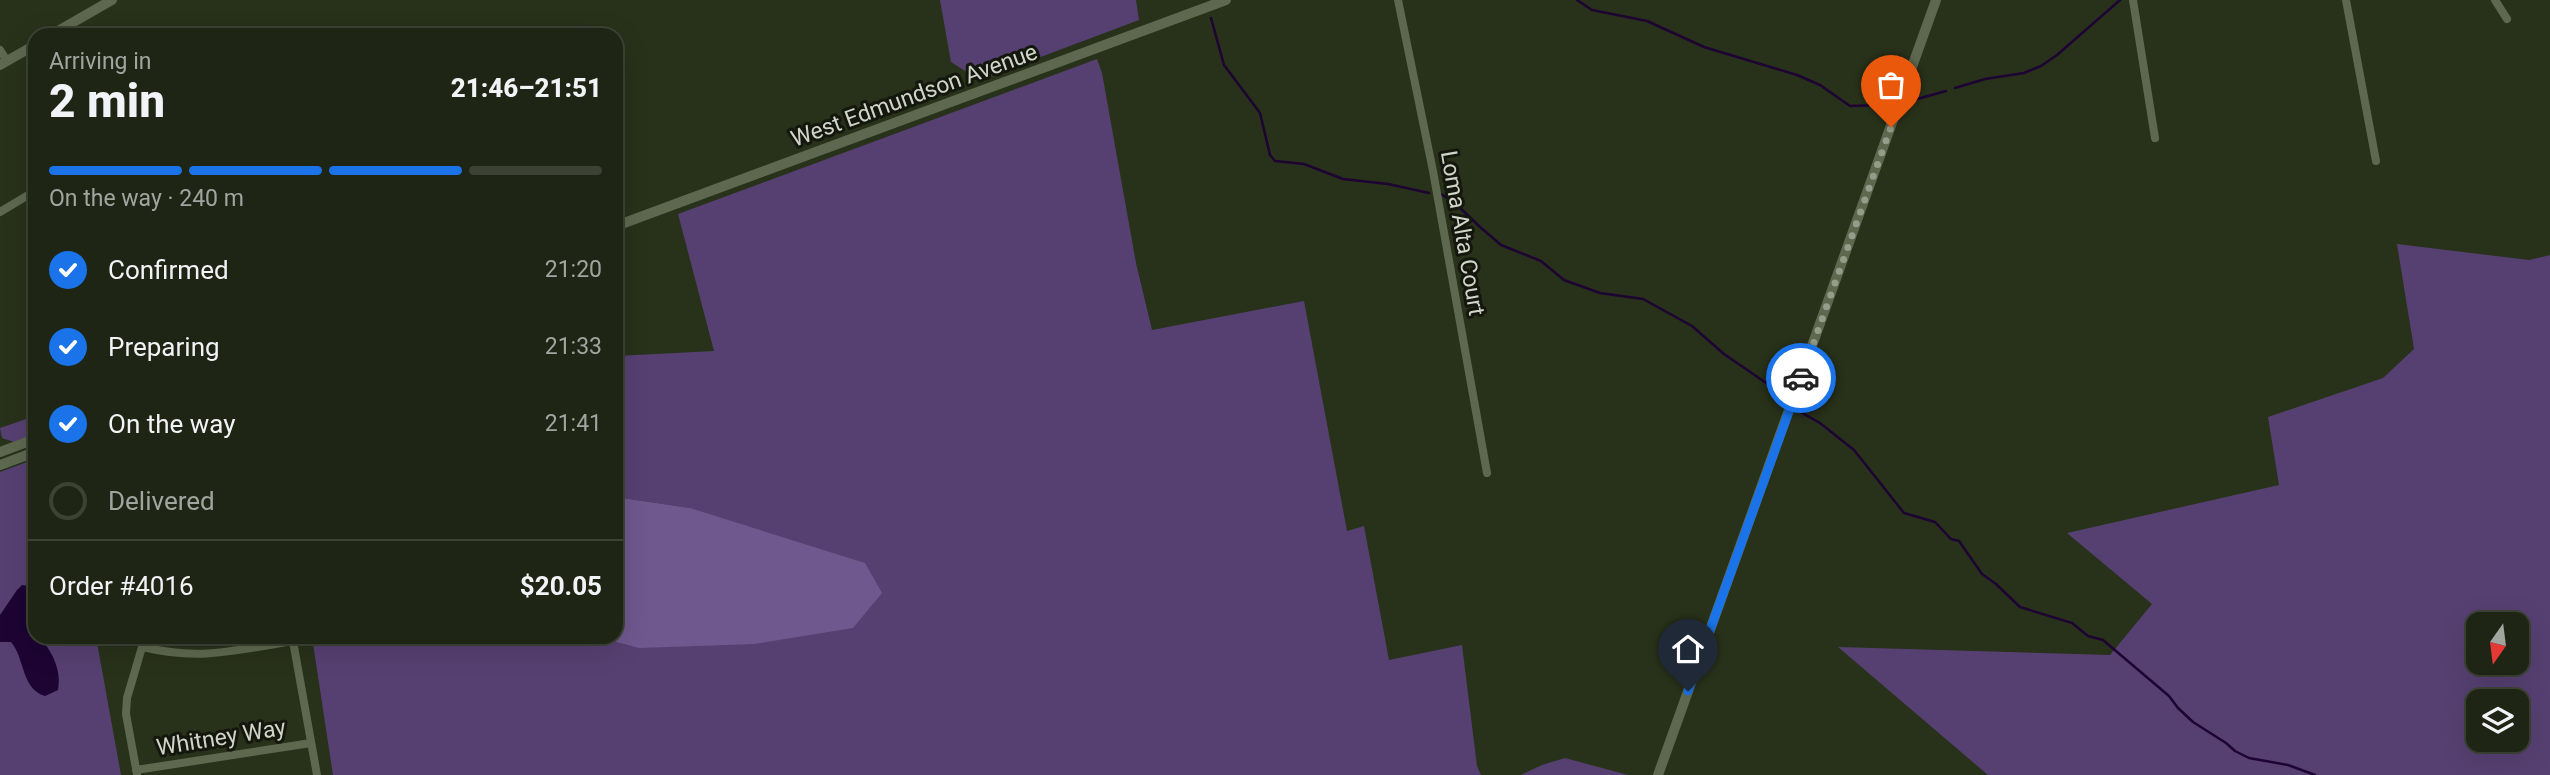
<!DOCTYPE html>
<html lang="en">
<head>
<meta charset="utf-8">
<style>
	:root { --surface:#1e2514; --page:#2b3122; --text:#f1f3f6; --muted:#a1a5a0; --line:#3c4234; --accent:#1a73e8 }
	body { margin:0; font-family:Roboto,sans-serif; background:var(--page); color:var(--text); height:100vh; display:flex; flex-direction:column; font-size:26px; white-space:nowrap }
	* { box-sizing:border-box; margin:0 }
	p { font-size:23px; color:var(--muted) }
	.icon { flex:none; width:38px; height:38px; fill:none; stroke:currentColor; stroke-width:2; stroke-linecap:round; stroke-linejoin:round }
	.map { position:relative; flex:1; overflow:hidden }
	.drawer { position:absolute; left:28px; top:28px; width:595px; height:616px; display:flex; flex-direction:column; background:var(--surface); border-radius:21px; box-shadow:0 7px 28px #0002,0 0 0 2px var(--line) }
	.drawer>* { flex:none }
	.needle { width:46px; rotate:194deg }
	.buttons { position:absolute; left:2466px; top:612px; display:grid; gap:14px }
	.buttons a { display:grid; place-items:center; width:63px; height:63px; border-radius:14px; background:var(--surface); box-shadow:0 7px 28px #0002,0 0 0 2px var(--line); font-size:35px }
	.pin { position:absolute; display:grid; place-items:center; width:60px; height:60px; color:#fff; margin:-72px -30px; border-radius:50% 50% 50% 0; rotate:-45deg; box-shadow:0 0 7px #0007 }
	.pin .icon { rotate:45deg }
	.courier { position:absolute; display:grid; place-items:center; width:70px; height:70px; margin:-35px; border:5px solid #1a73e8; border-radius:50%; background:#fff; color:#222; box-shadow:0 2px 9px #0007 }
	.overview em { font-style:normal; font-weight:800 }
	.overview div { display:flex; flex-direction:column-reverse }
	.overview { display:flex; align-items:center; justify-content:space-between; height:119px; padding:0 21px }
	h1 { font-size:46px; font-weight:800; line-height:52px }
	.bar { display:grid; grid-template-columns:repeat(4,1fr); gap:10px 7px; align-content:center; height:84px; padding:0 21px }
	.bar i { height:9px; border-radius:5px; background:var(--line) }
	.bar .selected { background:var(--accent) }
	.bar p { grid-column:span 4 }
	.line { display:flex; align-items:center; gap:18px; padding:0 21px; border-top:2px solid var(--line) }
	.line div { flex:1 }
	ol { padding:0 21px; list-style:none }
	li { display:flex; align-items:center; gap:21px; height:77px }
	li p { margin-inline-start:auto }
	li .icon { padding:7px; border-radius:50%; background:var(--accent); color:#fff; stroke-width:4 }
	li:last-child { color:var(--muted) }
	li i { width:38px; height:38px; border:4px solid var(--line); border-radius:50% }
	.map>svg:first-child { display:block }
	.green { fill:#564072; fill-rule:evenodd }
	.forest { fill:#6f588d }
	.water { fill:#1d0433 }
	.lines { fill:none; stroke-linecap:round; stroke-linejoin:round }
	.stream { stroke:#1d0433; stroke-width:2.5 }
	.minor { stroke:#5e684f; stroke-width:8 }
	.tertiary { stroke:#5e684f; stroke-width:10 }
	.done { stroke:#959c8a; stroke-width:7; stroke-dasharray:0 12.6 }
	.route { stroke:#1a73e8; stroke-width:9 }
	.labels { text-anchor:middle; stroke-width:6; stroke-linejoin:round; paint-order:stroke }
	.street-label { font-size:23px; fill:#cfd5c7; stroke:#13170d }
</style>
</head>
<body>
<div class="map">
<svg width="2550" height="775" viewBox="0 0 2550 775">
	<rect width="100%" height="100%" fill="#28311a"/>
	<g class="green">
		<polygon points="940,0 1136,0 1139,20 979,80 951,62"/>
		<polygon points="1097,59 1102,73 1136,263 1152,330 1304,301 1347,531 1364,526 1389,660 1462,645 1477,766 1481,775 333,775 312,637 598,637 639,647 690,508 616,497 616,356 714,351 678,214"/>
		<path d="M 2397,244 L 2529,260 L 2550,255 L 2550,775 L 1988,775 L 1838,647 L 2110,655 L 2152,604 L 2067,533 L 2279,485 L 2268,417 L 2383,378 L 2414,349 ZM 2478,625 L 2516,625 L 2516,663 L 2478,663 ZM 2478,702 L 2516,702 L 2516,740 L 2478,740 Z"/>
		<polygon points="35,416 35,434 14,442 2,438 0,428"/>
		<polygon points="35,459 35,637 96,637 121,775 0,775 0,472"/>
		<polygon points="1565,758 1628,775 1521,775 1542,765"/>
	</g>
	<polygon class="forest" points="616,497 690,508 865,563 882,593 853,628 755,644 639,648 598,637 616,637"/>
	<path class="water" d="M 22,585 L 35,587 L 35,610 L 28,618 C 28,626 35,629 35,637 L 40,637 C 52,652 62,670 58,690 L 45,696 C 21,689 25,658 11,642 L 0,642 L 0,615 L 17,590 Z"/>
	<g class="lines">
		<g class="stream">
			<polyline points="1577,0 1592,10 1647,21 1704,47 1797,75 1820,85 1850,106 1883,105"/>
			<polyline points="1211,18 1224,65 1260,113 1270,155 1275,161 1304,164 1343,179 1388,184 1429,193"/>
			<polyline points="1955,88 1985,79 2024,73 2041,66 2057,55 2120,0"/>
			<polyline points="1910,101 1946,91"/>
			<polyline points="1441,194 1455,203 1480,227 1501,245 1541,261 1564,280 1600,293 1643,299 1692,326 1724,354 1775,389"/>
			<polyline points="1797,410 1820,423 1854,450 1904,513 1935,522 1951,539 1959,541 1982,574 1996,584 2020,607 2072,623 2088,636 2103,640 2169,696 2178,708 2193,722 2226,743 2235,751 2249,758 2288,765 2315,775"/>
		</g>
		<g class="minor">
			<polyline points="1398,0 1433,171 1487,473"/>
			<polyline points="2133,0 2155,138"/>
			<polyline points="2346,0 2376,161"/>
			<polyline points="2495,0 2507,19"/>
			<polyline points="0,50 7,61"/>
			<polyline points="0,212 35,191"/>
			<path d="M 143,647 C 200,661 237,650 293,641 L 317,775"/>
			<polyline points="136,770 311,743"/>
			<polyline points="137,774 126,714 127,698 145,637"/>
		</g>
		<g class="tertiary">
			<polyline points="51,35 112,0"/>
			<polyline points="0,65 35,45"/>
			<polyline points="616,226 1226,0"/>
			<polyline points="0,452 35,439"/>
			<polyline points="0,465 35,452"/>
			<polyline points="1658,775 1936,0"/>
		</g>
	</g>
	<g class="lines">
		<polyline class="done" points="1801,378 1891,127"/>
		<polyline class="route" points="1688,691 1801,378"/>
	</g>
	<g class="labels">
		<g class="street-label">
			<text transform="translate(914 95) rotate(-20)" y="8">West Edmundson Avenue</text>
			<text transform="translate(1463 233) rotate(80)" y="8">Loma Alta Court</text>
			<text transform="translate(221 737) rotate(-9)" y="8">Whitney Way</text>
		</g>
	</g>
</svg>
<div class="buttons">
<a><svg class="needle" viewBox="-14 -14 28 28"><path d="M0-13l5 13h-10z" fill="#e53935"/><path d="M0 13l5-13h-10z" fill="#a1a5a0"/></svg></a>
<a><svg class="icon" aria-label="layers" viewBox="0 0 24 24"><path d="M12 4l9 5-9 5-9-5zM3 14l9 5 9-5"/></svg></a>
</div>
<div class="pin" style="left:1891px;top:127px;background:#ea580c"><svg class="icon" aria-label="bag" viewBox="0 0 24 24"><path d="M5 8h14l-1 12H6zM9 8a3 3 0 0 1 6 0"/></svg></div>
<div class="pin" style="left:1688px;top:691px;background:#1f2937"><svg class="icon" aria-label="home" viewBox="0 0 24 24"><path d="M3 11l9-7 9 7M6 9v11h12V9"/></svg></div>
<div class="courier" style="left:1801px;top:378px"><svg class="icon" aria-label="car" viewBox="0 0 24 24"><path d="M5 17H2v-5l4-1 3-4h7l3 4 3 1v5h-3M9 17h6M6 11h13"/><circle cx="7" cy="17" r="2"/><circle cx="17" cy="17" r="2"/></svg></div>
<section class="drawer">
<div class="overview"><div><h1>2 min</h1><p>Arriving in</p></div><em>21:46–21:51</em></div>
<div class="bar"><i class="selected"></i><i class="selected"></i><i class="selected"></i><i></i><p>On the way · 240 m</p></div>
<ol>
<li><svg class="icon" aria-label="check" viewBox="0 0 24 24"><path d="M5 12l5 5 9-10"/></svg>Confirmed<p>21:20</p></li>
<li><svg class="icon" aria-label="check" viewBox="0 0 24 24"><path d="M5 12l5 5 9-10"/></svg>Preparing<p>21:33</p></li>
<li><svg class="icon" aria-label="check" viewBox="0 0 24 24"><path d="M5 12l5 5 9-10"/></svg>On the way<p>21:41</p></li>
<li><i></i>Delivered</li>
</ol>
<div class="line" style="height:91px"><div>Order #4016</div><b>$20.05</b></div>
</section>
</div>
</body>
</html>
